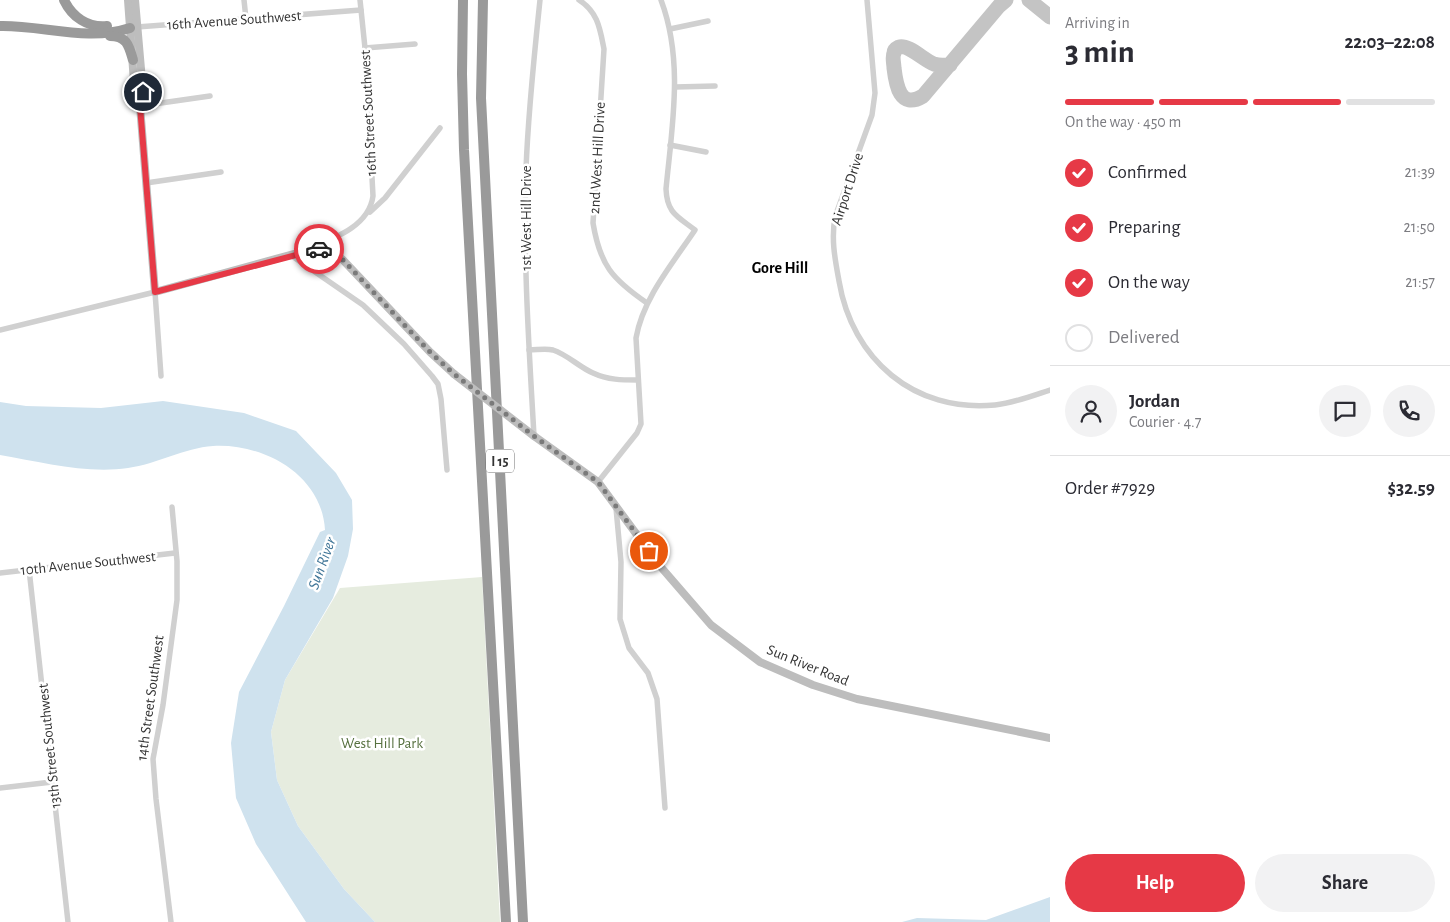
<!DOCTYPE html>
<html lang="en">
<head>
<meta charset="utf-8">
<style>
	:root { --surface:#fff; --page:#f2f2f3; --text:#2b2b33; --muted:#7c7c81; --line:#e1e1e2; --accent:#e63946 }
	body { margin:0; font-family:"Alegreya Sans",sans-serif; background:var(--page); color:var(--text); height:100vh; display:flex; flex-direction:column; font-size:19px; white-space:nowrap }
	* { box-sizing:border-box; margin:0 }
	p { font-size:16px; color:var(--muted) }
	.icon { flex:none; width:28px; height:28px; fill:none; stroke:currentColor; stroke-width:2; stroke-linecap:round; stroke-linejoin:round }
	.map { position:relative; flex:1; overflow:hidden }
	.drawer { display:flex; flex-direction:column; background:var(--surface); width:400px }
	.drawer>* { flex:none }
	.pin { position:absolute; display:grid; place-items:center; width:42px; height:42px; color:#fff; margin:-21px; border:2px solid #fff; border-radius:50%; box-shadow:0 1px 5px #0007 }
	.courier { position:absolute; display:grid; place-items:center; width:50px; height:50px; margin:-25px; border:4px solid #e63946; border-radius:50%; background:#fff; color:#222; box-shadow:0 1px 6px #0007 }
	.summary em { font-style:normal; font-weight:700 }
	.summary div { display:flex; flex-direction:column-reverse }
	.summary { display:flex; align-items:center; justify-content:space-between; height:85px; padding:0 15px }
	h1 { font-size:32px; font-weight:700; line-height:38px }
	.bar { display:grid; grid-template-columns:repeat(4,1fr); gap:8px 5px; align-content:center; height:60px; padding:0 15px }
	.bar i { height:6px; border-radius:4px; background:var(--line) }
	.bar .current { background:var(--accent) }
	.bar p { grid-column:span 4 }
	.line { display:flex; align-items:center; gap:12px; padding:0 15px; border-top:1px solid var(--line) }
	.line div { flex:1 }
	.round { display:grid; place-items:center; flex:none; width:52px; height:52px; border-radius:26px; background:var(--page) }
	ol { padding:0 15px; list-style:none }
	li { display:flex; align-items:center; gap:15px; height:55px }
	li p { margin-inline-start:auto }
	li .icon { padding:5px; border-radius:50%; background:var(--accent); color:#fff; stroke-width:4 }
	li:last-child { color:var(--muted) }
	li i { width:28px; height:28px; border:2px solid var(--line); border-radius:50% }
	.action { display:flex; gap:10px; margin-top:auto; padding:10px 15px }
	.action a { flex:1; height:58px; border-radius:30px; background:var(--accent); color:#fff; font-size:20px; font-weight:700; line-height:58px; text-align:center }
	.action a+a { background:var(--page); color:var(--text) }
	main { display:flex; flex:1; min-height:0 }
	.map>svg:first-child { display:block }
	.green { fill:#e6ecdf }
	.water { fill:#cfe2ee }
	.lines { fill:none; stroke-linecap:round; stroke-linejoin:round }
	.taxiway { stroke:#c4c4c4; stroke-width:15 }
	.street { stroke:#d0d0d0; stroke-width:5.5 }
	.secondary { stroke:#bdbdbd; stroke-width:8 }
	.highway { stroke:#9a9a9a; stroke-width:10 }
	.secondary-bridge { stroke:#bdbdbd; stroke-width:8 }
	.done { stroke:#7a7a7a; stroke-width:5; stroke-dasharray:0 9 }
	.route { stroke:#e63946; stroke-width:6 }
	.labels { text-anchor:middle; stroke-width:5; stroke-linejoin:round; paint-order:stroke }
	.shield { fill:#fff; stroke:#707070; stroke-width:1 }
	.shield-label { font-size:14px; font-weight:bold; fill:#333 }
	.street-label { font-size:15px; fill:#333; stroke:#fff }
	.park-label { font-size:15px; fill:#56703f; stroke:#fff }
	.neighbourhood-label { font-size:16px; font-weight:bold; fill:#000; stroke:#fff }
	.water-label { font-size:16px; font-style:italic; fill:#3f7597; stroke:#fff }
</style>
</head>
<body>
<main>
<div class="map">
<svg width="1050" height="922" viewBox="0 0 1050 922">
	<rect width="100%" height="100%" fill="#fff"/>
	<polygon class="green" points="482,577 500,922 375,922 344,889 298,826 277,780 271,732 285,680 340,588"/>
	<g class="water">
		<path d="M 163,401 L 244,413 L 296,431 L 336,473 L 352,500 L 353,529 L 348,556 L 333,598 L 285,680 L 271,732 L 277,780 L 298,826 L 344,889 L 375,922 L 306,922 L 256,844 L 236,798 L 231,743 L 239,692 L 284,606 L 320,532 L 325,530 C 322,475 264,443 213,446 C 184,448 157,464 128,468 C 86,474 41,462 0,455 L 0,402 L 26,406 L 101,408 Z"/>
		<polygon points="1050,897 1050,922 902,922 917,918 986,920"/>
	</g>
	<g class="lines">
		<g class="taxiway">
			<polyline points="1029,0 1050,17"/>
			<path d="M 950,65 C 944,65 939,66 934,64 C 925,61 908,44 899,47 C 897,48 894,50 894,53 C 892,57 894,64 894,68 C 896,85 900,110 923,96 L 999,6 L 1006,0"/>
		</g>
		<g class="street">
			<polyline points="244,0 246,19"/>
			<path d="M 579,0 C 598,12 600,29 604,49 L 593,223 C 600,265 612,279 647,303"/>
			<path d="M 867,0 L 875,93 L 872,115 L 835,217 C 831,240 835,259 839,281 C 852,359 914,413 995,405 C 1014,403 1032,396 1050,390"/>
			<polyline points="137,27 361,10"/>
			<polyline points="670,29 708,21"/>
			<polyline points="365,48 415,44"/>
			<polyline points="675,87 715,86"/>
			<polyline points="140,106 210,96"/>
			<polyline points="670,145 706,152"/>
			<polyline points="146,183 221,172"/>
			<polyline points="370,212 385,198 440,128"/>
			<path d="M 310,248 C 335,238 369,226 373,196 L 365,48 L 360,0"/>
			<polyline points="292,256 363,305 404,344 432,376 438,384 441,399 447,470"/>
			<polyline points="0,330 155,292 161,376"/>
			<path d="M 529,350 C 537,350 545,348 553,350 C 568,355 579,367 593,373 C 608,380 622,380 638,380"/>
			<path d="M 534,436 C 529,348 523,259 526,170 C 528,113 534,57 540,0"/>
			<path d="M 598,482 L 637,433 L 641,424 L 636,338 C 643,298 673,263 695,230 C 677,216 667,213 666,189 C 672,126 684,61 661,0"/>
			<polyline points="616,508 621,562 620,619 629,648 648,673 657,699 665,808"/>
			<polyline points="29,569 68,922"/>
			<polyline points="0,573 175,553"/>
			<polyline points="0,788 52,782"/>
			<polyline points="171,922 156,799 153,759 163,705 177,600 177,561 172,507"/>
		</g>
		<g class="secondary">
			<polyline points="128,0 135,96 140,106"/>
			<path d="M 135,0 L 143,92 L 140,106 L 155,292 L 301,252 C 319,248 329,247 343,260 L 430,352 L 454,374"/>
			<polyline points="534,436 598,482 660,566 711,625 760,662 813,685 857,699 1050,738"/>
		</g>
		<g class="highway">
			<path d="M 64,0 C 72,17 88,28 107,26"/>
			<polyline points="463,0 462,74 464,150 506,922"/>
			<polyline points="483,0 481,98 523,922"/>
			<path d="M 0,26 C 43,25 87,42 130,28"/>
			<path d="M 110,36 C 127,36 129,46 133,60"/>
		</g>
		<polyline class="secondary-bridge" points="454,374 534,436"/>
	</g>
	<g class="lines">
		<polyline class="done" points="319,249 336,254 343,260 430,352 454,374 534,436 598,482 649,551"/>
		<polyline class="route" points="143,92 140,106 155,292 319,249"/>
	</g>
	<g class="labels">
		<rect class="shield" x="486" y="449.5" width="28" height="23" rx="4"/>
		<g class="shield-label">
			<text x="500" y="466">I 15</text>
		</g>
		<g class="street-label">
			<text transform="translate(234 20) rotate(-4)" y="5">16th Avenue Southwest</text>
			<text transform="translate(368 113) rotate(-93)" y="5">16th Street Southwest</text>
			<text transform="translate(597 158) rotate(-87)" y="5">2nd West Hill Drive</text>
			<text transform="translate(847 189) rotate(-72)" y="5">Airport Drive</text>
			<text transform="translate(526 218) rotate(-90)" y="5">1st West Hill Drive</text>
			<text transform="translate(88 563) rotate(-6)" y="5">10th Avenue Southwest</text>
			<text transform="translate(808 665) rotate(22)" y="5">Sun River Road</text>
			<text transform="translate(150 698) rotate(-82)" y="5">14th Street Southwest</text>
			<text transform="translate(49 746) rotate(-96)" y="5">13th Street Southwest</text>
		</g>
		<g class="park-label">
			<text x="382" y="748">West Hill Park</text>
		</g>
		<g class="neighbourhood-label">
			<text x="780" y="273">Gore Hill</text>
		</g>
		<g class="water-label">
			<text transform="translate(321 563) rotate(-70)" y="6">Sun River</text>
		</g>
	</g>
</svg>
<div class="pin" style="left:649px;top:551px;background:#ea580c"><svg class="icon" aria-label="bag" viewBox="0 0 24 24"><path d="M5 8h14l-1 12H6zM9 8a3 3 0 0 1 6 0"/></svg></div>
<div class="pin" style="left:143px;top:92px;background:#1f2937"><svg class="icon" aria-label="home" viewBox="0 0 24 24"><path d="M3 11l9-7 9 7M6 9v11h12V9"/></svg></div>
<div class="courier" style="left:319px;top:249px"><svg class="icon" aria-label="car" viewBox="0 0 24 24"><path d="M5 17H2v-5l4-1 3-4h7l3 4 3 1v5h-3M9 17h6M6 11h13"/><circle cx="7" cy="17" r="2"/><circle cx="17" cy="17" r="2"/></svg></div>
</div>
<section class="drawer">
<div class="summary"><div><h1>3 min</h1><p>Arriving in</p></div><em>22:03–22:08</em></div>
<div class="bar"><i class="current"></i><i class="current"></i><i class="current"></i><i></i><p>On the way · 450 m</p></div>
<ol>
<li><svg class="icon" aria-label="check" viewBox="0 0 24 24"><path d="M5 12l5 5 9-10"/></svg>Confirmed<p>21:39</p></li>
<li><svg class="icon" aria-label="check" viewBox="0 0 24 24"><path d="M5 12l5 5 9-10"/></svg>Preparing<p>21:50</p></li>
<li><svg class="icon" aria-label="check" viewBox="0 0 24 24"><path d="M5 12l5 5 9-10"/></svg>On the way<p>21:57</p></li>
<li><i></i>Delivered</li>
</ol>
<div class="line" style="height:90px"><a class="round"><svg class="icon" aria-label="person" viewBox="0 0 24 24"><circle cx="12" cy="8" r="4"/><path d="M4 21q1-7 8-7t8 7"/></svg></a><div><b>Jordan</b><p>Courier · 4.7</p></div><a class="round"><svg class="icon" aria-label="chat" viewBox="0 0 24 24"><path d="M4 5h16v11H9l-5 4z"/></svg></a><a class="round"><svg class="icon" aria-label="phone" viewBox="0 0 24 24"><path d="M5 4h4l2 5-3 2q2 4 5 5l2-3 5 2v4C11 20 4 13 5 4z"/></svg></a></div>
<div class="line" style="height:65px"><div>Order #7929</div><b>$32.59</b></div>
<div class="action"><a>Help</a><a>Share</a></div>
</section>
</main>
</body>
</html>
